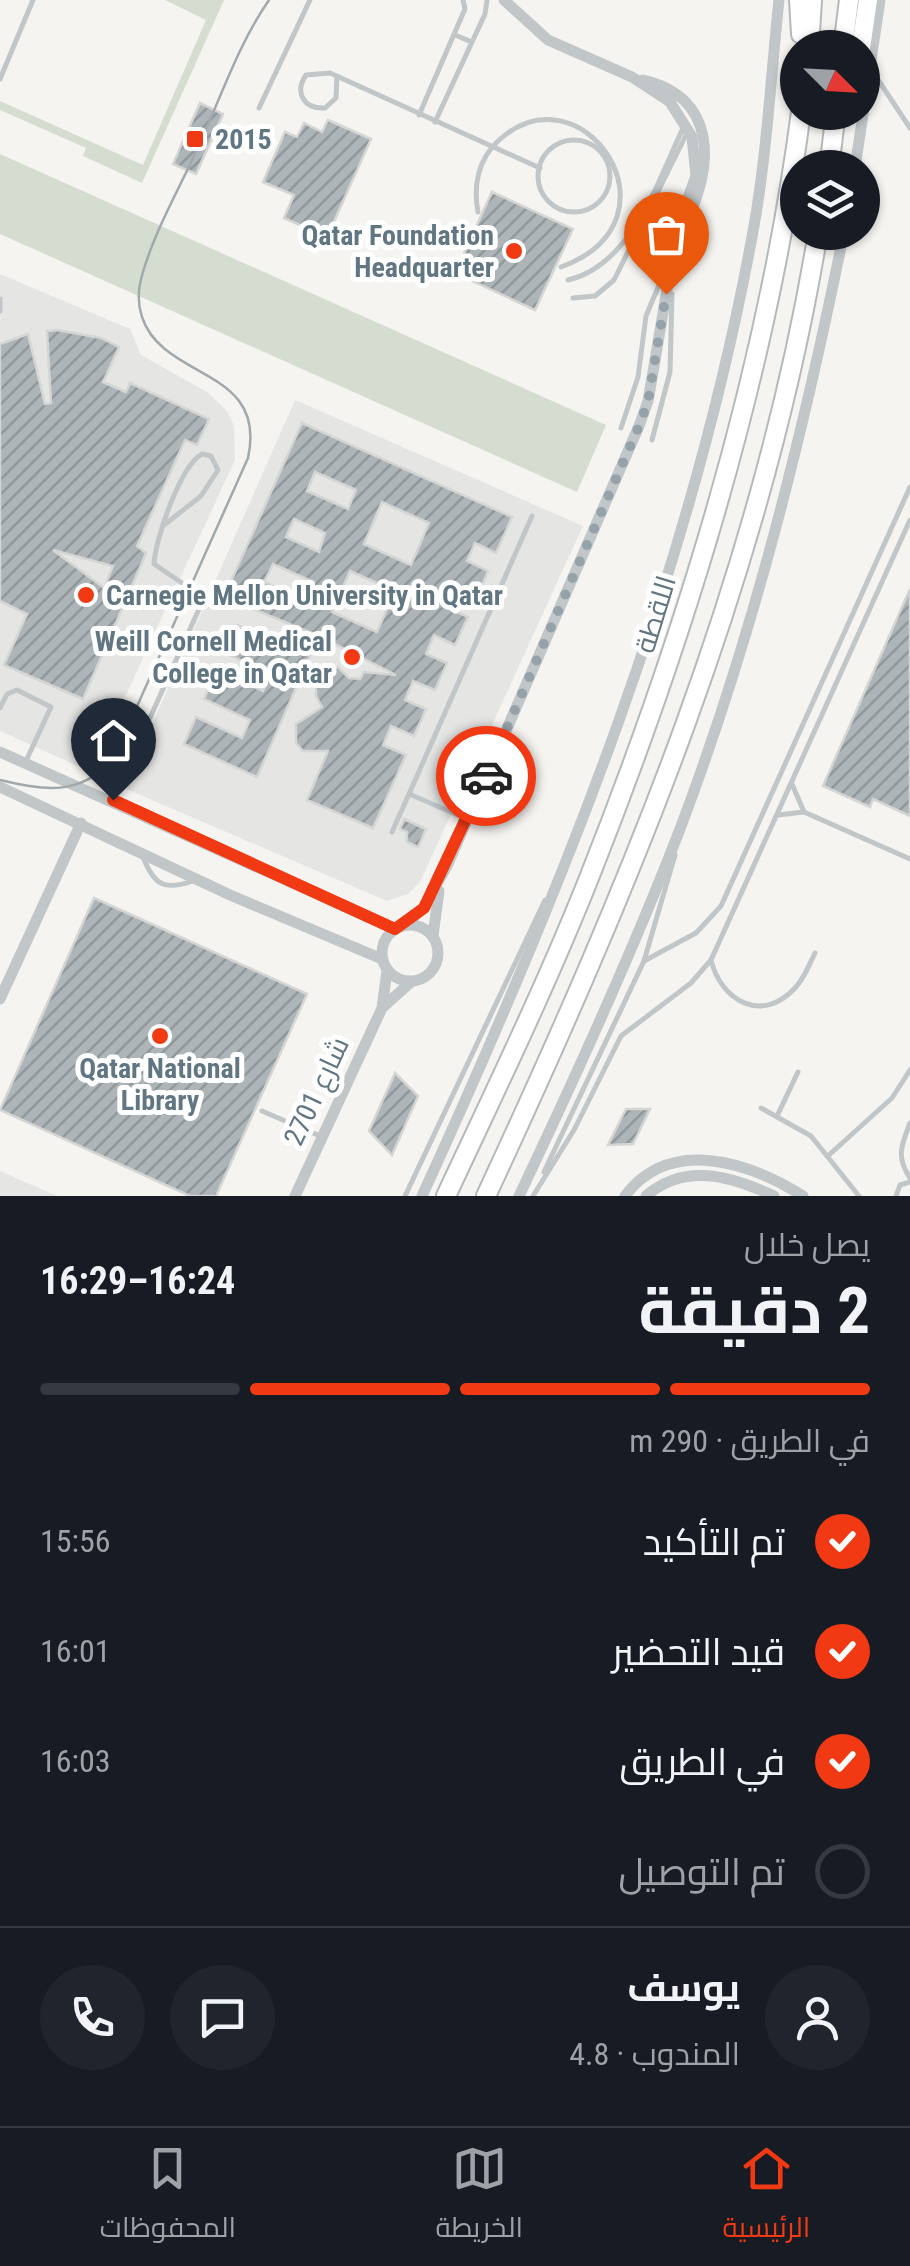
<!DOCTYPE html>
<html lang="ar">
<head>
<meta charset="utf-8">
<style>
	:root { --surface:#171b24; --page:#20242c; --text:#f1f3f6; --muted:#9ea1a6; --line:#363941; --accent:#f13a13 }
	body { margin:0; font-family:"Roboto Condensed",Cairo,sans-serif; background:var(--page); color:var(--text); direction:rtl; height:100vh; display:flex; flex-direction:column; font-size:38px; white-space:nowrap }
	* { box-sizing:border-box; margin:0 }
	p { font-size:32px; color:var(--muted) }
	.icon { flex:none; width:55px; height:55px; fill:none; stroke:currentColor; stroke-width:2; stroke-linecap:round; stroke-linejoin:round }
	.map { position:relative; height:1196px; overflow:hidden; direction:ltr }
	.panel { display:flex; flex-direction:column; background:var(--surface); flex:1 }
	.panel>* { flex:none }
	.needle { width:65px; rotate:114deg }
	.controls { position:absolute; left:780px; top:30px; display:grid; gap:20px }
	.controls a { display:grid; place-items:center; width:100px; height:100px; border-radius:50%; background:var(--surface); box-shadow:0 2px 8px #0004; font-size:50px }
	.pin { position:absolute; display:grid; place-items:center; width:85px; height:85px; color:#fff; margin:-102px -42px; border-radius:50% 50% 50% 0; rotate:-45deg; box-shadow:0 0 10px #0007 }
	.pin .icon { rotate:45deg }
	.courier { position:absolute; display:grid; place-items:center; width:100px; height:100px; margin:-50px; border:8px solid #f13a13; border-radius:50%; background:#fff; color:#222; box-shadow:0 2px 12px #0007 }
	.summary em { font-style:normal; font-weight:700 }
	.summary div { display:flex; flex-direction:column-reverse }
	.summary { display:flex; align-items:center; justify-content:space-between; height:170px; padding:0 40px }
	h1 { font-size:65px; font-weight:700; line-height:75px }
	.bar { display:grid; grid-template-columns:repeat(4,1fr); gap:15px 10px; align-content:center; height:120px; padding:0 40px }
	.bar i { height:12px; border-radius:8px; background:var(--line) }
	.bar .active { background:var(--accent) }
	.bar p { grid-column:span 4 }
	.line { display:flex; align-items:center; gap:25px; padding:0 40px; border-top:2px solid var(--line) }
	.line div { flex:1 }
	.round { display:grid; place-items:center; flex:none; width:105px; height:105px; border-radius:52px; background:var(--page) }
	ol { padding:0 40px; list-style:none }
	li { display:flex; align-items:center; gap:30px; height:110px }
	li p { margin-inline-start:auto }
	li .icon { padding:10px; border-radius:50%; background:var(--accent); color:#fff; stroke-width:4 }
	li:last-child { color:var(--muted) }
	li i { width:55px; height:55px; border:5px solid var(--line); border-radius:50% }
	.dock { display:flex; justify-content:space-around; align-items:center; height:140px; border-top:2px solid var(--line); background:var(--surface); font-size:28px; color:var(--muted) }
	.dock a { display:grid; justify-items:center; gap:5px }
	.dock .active { color:var(--accent) }
	.map>svg:first-child { display:block }
	.built { fill:#e5e6e3 }
	.green { fill:#d5dcd0 }
	.building { fill:url(#building-hatch); stroke:#d5d5d3; stroke-width:2.5; fill-rule:evenodd }
	.lines { fill:none; stroke-linecap:round; stroke-linejoin:round }
	.primary-casing { stroke:#b4b9bc; stroke-width:22 }
	.lane { stroke:#c1c6c8; stroke-width:5 }
	.street { stroke:#c1c6c8; stroke-width:11 }
	.primary { stroke:#fff; stroke-width:18 }
	.tram { stroke:#a1a9ad; stroke-width:2.5 }
	.done { stroke:#95a2a9; stroke-width:10; stroke-dasharray:0 18 }
	.route { stroke:#f13a13; stroke-width:12 }
	.poi-dot { fill:#f13a13; stroke:#fff; stroke-width:4 }
	.labels { text-anchor:middle; stroke-width:10; stroke-linejoin:round; paint-order:stroke }
	.poi-label { font-size:28px; font-weight:bold; fill:#617683; stroke:#fff; text-anchor:start }
	.street-label { font-size:28px; fill:#617683; stroke:#fff }
</style>
</head>
<body>
<div class="map">
<svg width="910" height="1196" viewBox="0 0 910 1196">
	<defs>
		<pattern id="building-hatch" width="6" height="6" patternUnits="userSpaceOnUse" patternTransform="scale(2.5)"><rect width="6" height="6" fill="#adb5b9"/><path d="M-1 1l2-2M0 6l6-6M5 7l2-2" fill="none" stroke="#90989c"/></pattern>
	</defs>
	<rect width="100%" height="100%" fill="#f5f4f0"/>
	<g class="built">
		<polygon points="0,274 130,329 141,355 207,392 227,411 234,426 235,460 99,753 82,768 0,731"/>
		<polygon points="295,400 583,526 420,882 408,894 387,901 124,788"/>
		<polygon points="0,1171 57,1196 0,1196"/>
	</g>
	<g class="green">
		<polygon points="165,0 224,0 142,183 83,156 86,148 0,110 0,101 143,165 206,20"/>
		<polygon points="0,154 606,425 577,492 0,234"/>
	</g>
	<g class="building">
		<polygon points="200,103 223,114 196,174 173,164"/>
		<polygon points="328,120 371,139 327,237 284,218 294,195 263,182 285,132 297,137 304,123 322,132"/>
		<polygon points="492,192 573,229 535,310 455,273"/>
		<path d="M 57,330 L 101,338 L 119,347 L 103,382 L 126,392 L 130,383 L 209,419 L 197,445 L 185,440 L 137,546 L 146,553 L 83,699 L 4,665 L 27,614 L 0,601 L 0,344 L 28,334 L 45,404 L 51,403 L 47,331 ZM 53,550 L 113,566 L 104,588 Z"/>
		<path d="M 302,423 L 512,517 L 496,553 L 475,543 L 467,561 L 488,571 L 476,599 L 454,589 L 446,607 L 468,617 L 455,645 L 434,635 L 426,654 L 447,663 L 435,690 L 413,681 L 405,700 L 426,709 L 414,736 L 391,726 L 383,745 L 406,755 L 373,828 L 307,800 L 328,751 L 303,751 L 296,743 L 296,724 L 322,707 L 316,696 L 316,676 L 327,668 L 338,667 L 349,678 L 360,679 L 364,672 L 396,675 L 319,636 L 224,597 ZM 315,472 L 356,490 L 348,509 L 307,491 ZM 382,502 L 429,523 L 411,565 L 364,544 ZM 294,519 L 325,533 L 319,552 L 286,537 ZM 273,564 L 314,582 L 305,600 L 264,582 ZM 350,571 L 395,591 L 377,632 L 332,612 Z"/>
		<polygon points="910,589 910,816 873,799 870,807 823,786"/>
		<polygon points="237,625 284,645 290,632 313,649 257,777 184,744 196,717 242,738 250,720 204,699 217,670 263,691 270,674 225,653"/>
		<polygon points="404,819 426,829 418,847 407,842 407,832 400,829"/>
		<polygon points="94,898 307,994 216,1196 190,1196 0,1110"/>
		<polygon points="395,1073 418,1096 392,1155 369,1131"/>
		<polygon points="626,1109 650,1109 633,1144 608,1145"/>
	</g>
	<g class="lines">
		<g class="primary-casing">
			<g id="primary">
				<polyline points="799,0 801,34"/>
				<polyline points="809,48 812,0"/>
				<polyline points="843,48 849,0"/>
				<polyline points="861,48 868,0"/>
				<polyline points="829,168 836,112"/>
				<path d="M 446,1196 C 495,1091 546,986 589,878 C 685,636 767,370 801,112"/>
				<path d="M 486,1196 C 629,888 763,570 818,232"/>
			</g>
		</g>
		<g class="lane">
			<polyline points="455,35 472,42"/>
			<polyline points="873,72 910,128"/>
			<path d="M 337,76 L 336,98 L 325,108 C 304,109 294,93 306,75 L 330,73 L 540,168"/>
			<polyline points="0,79 33,0"/>
			<polyline points="259,108 310,0"/>
			<polyline points="419,115 465,9 463,0"/>
			<polyline points="435,122 485,14 487,0"/>
			<circle cx="574" cy="176" r="36"/>
			<path d="M 478,212 C 473,186 478,160 498,141 C 582,63 689,220 561,267"/>
			<path d="M 568,280 C 631,266 659,179 683,128"/>
			<polyline points="573,298 595,296 614,280 687,133"/>
			<polyline points="0,299 0,311"/>
			<polyline points="621,428 638,377 646,316 666,268"/>
			<polyline points="652,440 670,372 672,294"/>
			<polyline points="0,708 7,694 17,690 51,707 25,763"/>
			<polyline points="792,784 804,812"/>
			<path d="M 113,800 L 204,598 L 154,564 C 155,539 181,465 202,454 L 211,456 L 218,470 L 201,496 L 164,525"/>
			<polyline points="778,815 804,812 910,859"/>
			<polyline points="465,818 409,794 532,516"/>
			<polyline points="392,832 409,794"/>
			<path d="M 143,857 C 154,885 164,891 193,881"/>
			<path d="M 711,960 C 721,1001 762,1024 795,988 C 804,979 809,965 815,953"/>
			<polyline points="644,961 696,933 721,906 910,487"/>
			<polyline points="761,1108 811,1136 859,1196"/>
			<polyline points="262,1111 320,1136"/>
			<polyline points="778,1114 798,1072"/>
			<path d="M 910,1123 C 901,1146 896,1157 910,1178"/>
			<polyline points="829,1155 892,1098 910,1070"/>
			<polyline points="544,1172 644,961 675,855"/>
			<polyline points="405,1196 545,900"/>
			<polyline points="533,1196 574,1130 621,1036 691,983 711,960 910,520"/>
			<polyline points="896,1196 900,1185 910,1182"/>
		</g>
		<g class="street">
			<path d="M 643,80 C 717,97 714,165 687,220"/>
			<polyline points="855,168 880,0"/>
			<polyline points="0,752 395,929"/>
			<polyline points="0,787 230,895 382,959"/>
			<circle cx="410" cy="953" r="28"/>
			<polyline points="405,925 423,908 447,866 639,426 648,401 678,225 696,176 692,137 670,102 632,77 548,40 504,0"/>
			<polyline points="433,936 439,891"/>
			<polyline points="0,999 81,823"/>
			<polyline points="382,1008 411,982"/>
			<polyline points="295,1196 382,1008 387,971"/>
			<path d="M 422,1196 C 565,884 693,565 754,226 C 767,152 771,75 779,0"/>
			<path d="M 519,1196 C 576,1076 632,954 680,829 C 753,636 803,435 844,232"/>
			<path d="M 625,1196 C 670,1136 749,1162 803,1196"/>
			<path d="M 646,1196 C 685,1162 731,1176 774,1196"/>
		</g>
		<use href="#primary" class="primary"/>
		<path class="tram" d="M 0,780 C 44,791 79,796 113,760 L 248,458 C 268,367 163,381 142,317 C 138,305 138,291 141,279 C 153,233 180,188 199,145 C 221,97 239,43 269,0"/>
	</g>
	<g class="lines">
		<polyline class="done" points="486,776 639,426 648,402 666,294"/>
		<polyline class="route" points="113,800 395,929 424,908 486,776"/>
	</g>
	<g class="poi-dot">
		<rect x="185" y="129" width="20" height="20" rx="5"/>
		<circle cx="514" cy="251" r="10"/>
		<circle cx="86" cy="595" r="10"/>
		<circle cx="352" cy="657" r="10"/>
		<circle cx="160" cy="1036" r="10"/>
	</g>
	<g class="labels">
		<g class="poi-label">
			<text x="215" y="149">2015</text>
			<text x="494" y="245" text-anchor="end">Qatar Foundation<tspan x="494" dy="32">Headquarter</tspan></text>
			<text x="106" y="605">Carnegie Mellon University in Qatar</text>
			<text x="332" y="651" text-anchor="end">Weill Cornell Medical<tspan x="332" dy="32">College in Qatar</tspan></text>
			<text x="160" y="1078" text-anchor="middle">Qatar National<tspan x="160" dy="32">Library</tspan></text>
		</g>
		<g class="street-label">
			<text transform="translate(655 614) rotate(-73)" y="10">اللقطة</text>
			<text transform="translate(316 1091) rotate(-65)" y="10">شارع 2701</text>
		</g>
	</g>
</svg>
<div class="controls">
<a><svg class="needle" viewBox="-14 -14 28 28"><path d="M0-13l5 13h-10z" fill="#e53935"/><path d="M0 13l5-13h-10z" fill="#9ea1a6"/></svg></a>
<a><svg class="icon" aria-label="layers" viewBox="0 0 24 24"><path d="M12 4l9 5-9 5-9-5zM3 14l9 5 9-5"/></svg></a>
</div>
<div class="pin" style="left:666px;top:294px;background:#ea580c"><svg class="icon" aria-label="bag" viewBox="0 0 24 24"><path d="M5 8h14l-1 12H6zM9 8a3 3 0 0 1 6 0"/></svg></div>
<div class="pin" style="left:113px;top:800px;background:#1f2937"><svg class="icon" aria-label="home" viewBox="0 0 24 24"><path d="M3 11l9-7 9 7M6 9v11h12V9"/></svg></div>
<div class="courier" style="left:486px;top:776px"><svg class="icon" aria-label="car" viewBox="0 0 24 24"><path d="M5 17H2v-5l4-1 3-4h7l3 4 3 1v5h-3M9 17h6M6 11h13"/><circle cx="7" cy="17" r="2"/><circle cx="17" cy="17" r="2"/></svg></div>
</div>
<section class="panel">
<div class="summary"><div><h1>2 دقيقة</h1><p>يصل خلال</p></div><em>16:24–16:29</em></div>
<div class="bar"><i class="active"></i><i class="active"></i><i class="active"></i><i></i><p>في الطريق · 290 m</p></div>
<ol>
<li><svg class="icon" aria-label="check" viewBox="0 0 24 24"><path d="M5 12l5 5 9-10"/></svg>تم التأكيد<p>15:56</p></li>
<li><svg class="icon" aria-label="check" viewBox="0 0 24 24"><path d="M5 12l5 5 9-10"/></svg>قيد التحضير<p>16:01</p></li>
<li><svg class="icon" aria-label="check" viewBox="0 0 24 24"><path d="M5 12l5 5 9-10"/></svg>في الطريق<p>16:03</p></li>
<li><i></i>تم التوصيل</li>
</ol>
<div class="line" style="height:180px"><a class="round"><svg class="icon" aria-label="person" viewBox="0 0 24 24"><circle cx="12" cy="8" r="4"/><path d="M4 21q1-7 8-7t8 7"/></svg></a><div><b>يوسف</b><p>المندوب · 4.8</p></div><a class="round"><svg class="icon" aria-label="chat" viewBox="0 0 24 24"><path d="M4 5h16v11H9l-5 4z"/></svg></a><a class="round"><svg class="icon" aria-label="phone" viewBox="0 0 24 24"><path d="M5 4h4l2 5-3 2q2 4 5 5l2-3 5 2v4C11 20 4 13 5 4z"/></svg></a></div>
</section>
<nav class="dock">
<a class="active"><svg class="icon" aria-label="home" viewBox="0 0 24 24"><path d="M3 11l9-7 9 7M6 9v11h12V9"/></svg>الرئيسية</a>
<a><svg class="icon" aria-label="map" viewBox="0 0 24 24"><path d="M3 6l6-2 6 2 6-2v14l-6 2-6-2-6 2zM9 4v14M15 6v14"/></svg>الخريطة</a>
<a><svg class="icon" aria-label="saved" viewBox="0 0 24 24"><path d="M7 4h10v16l-5-4-5 4z"/></svg>المحفوظات</a>
</nav>
</body>
</html>
